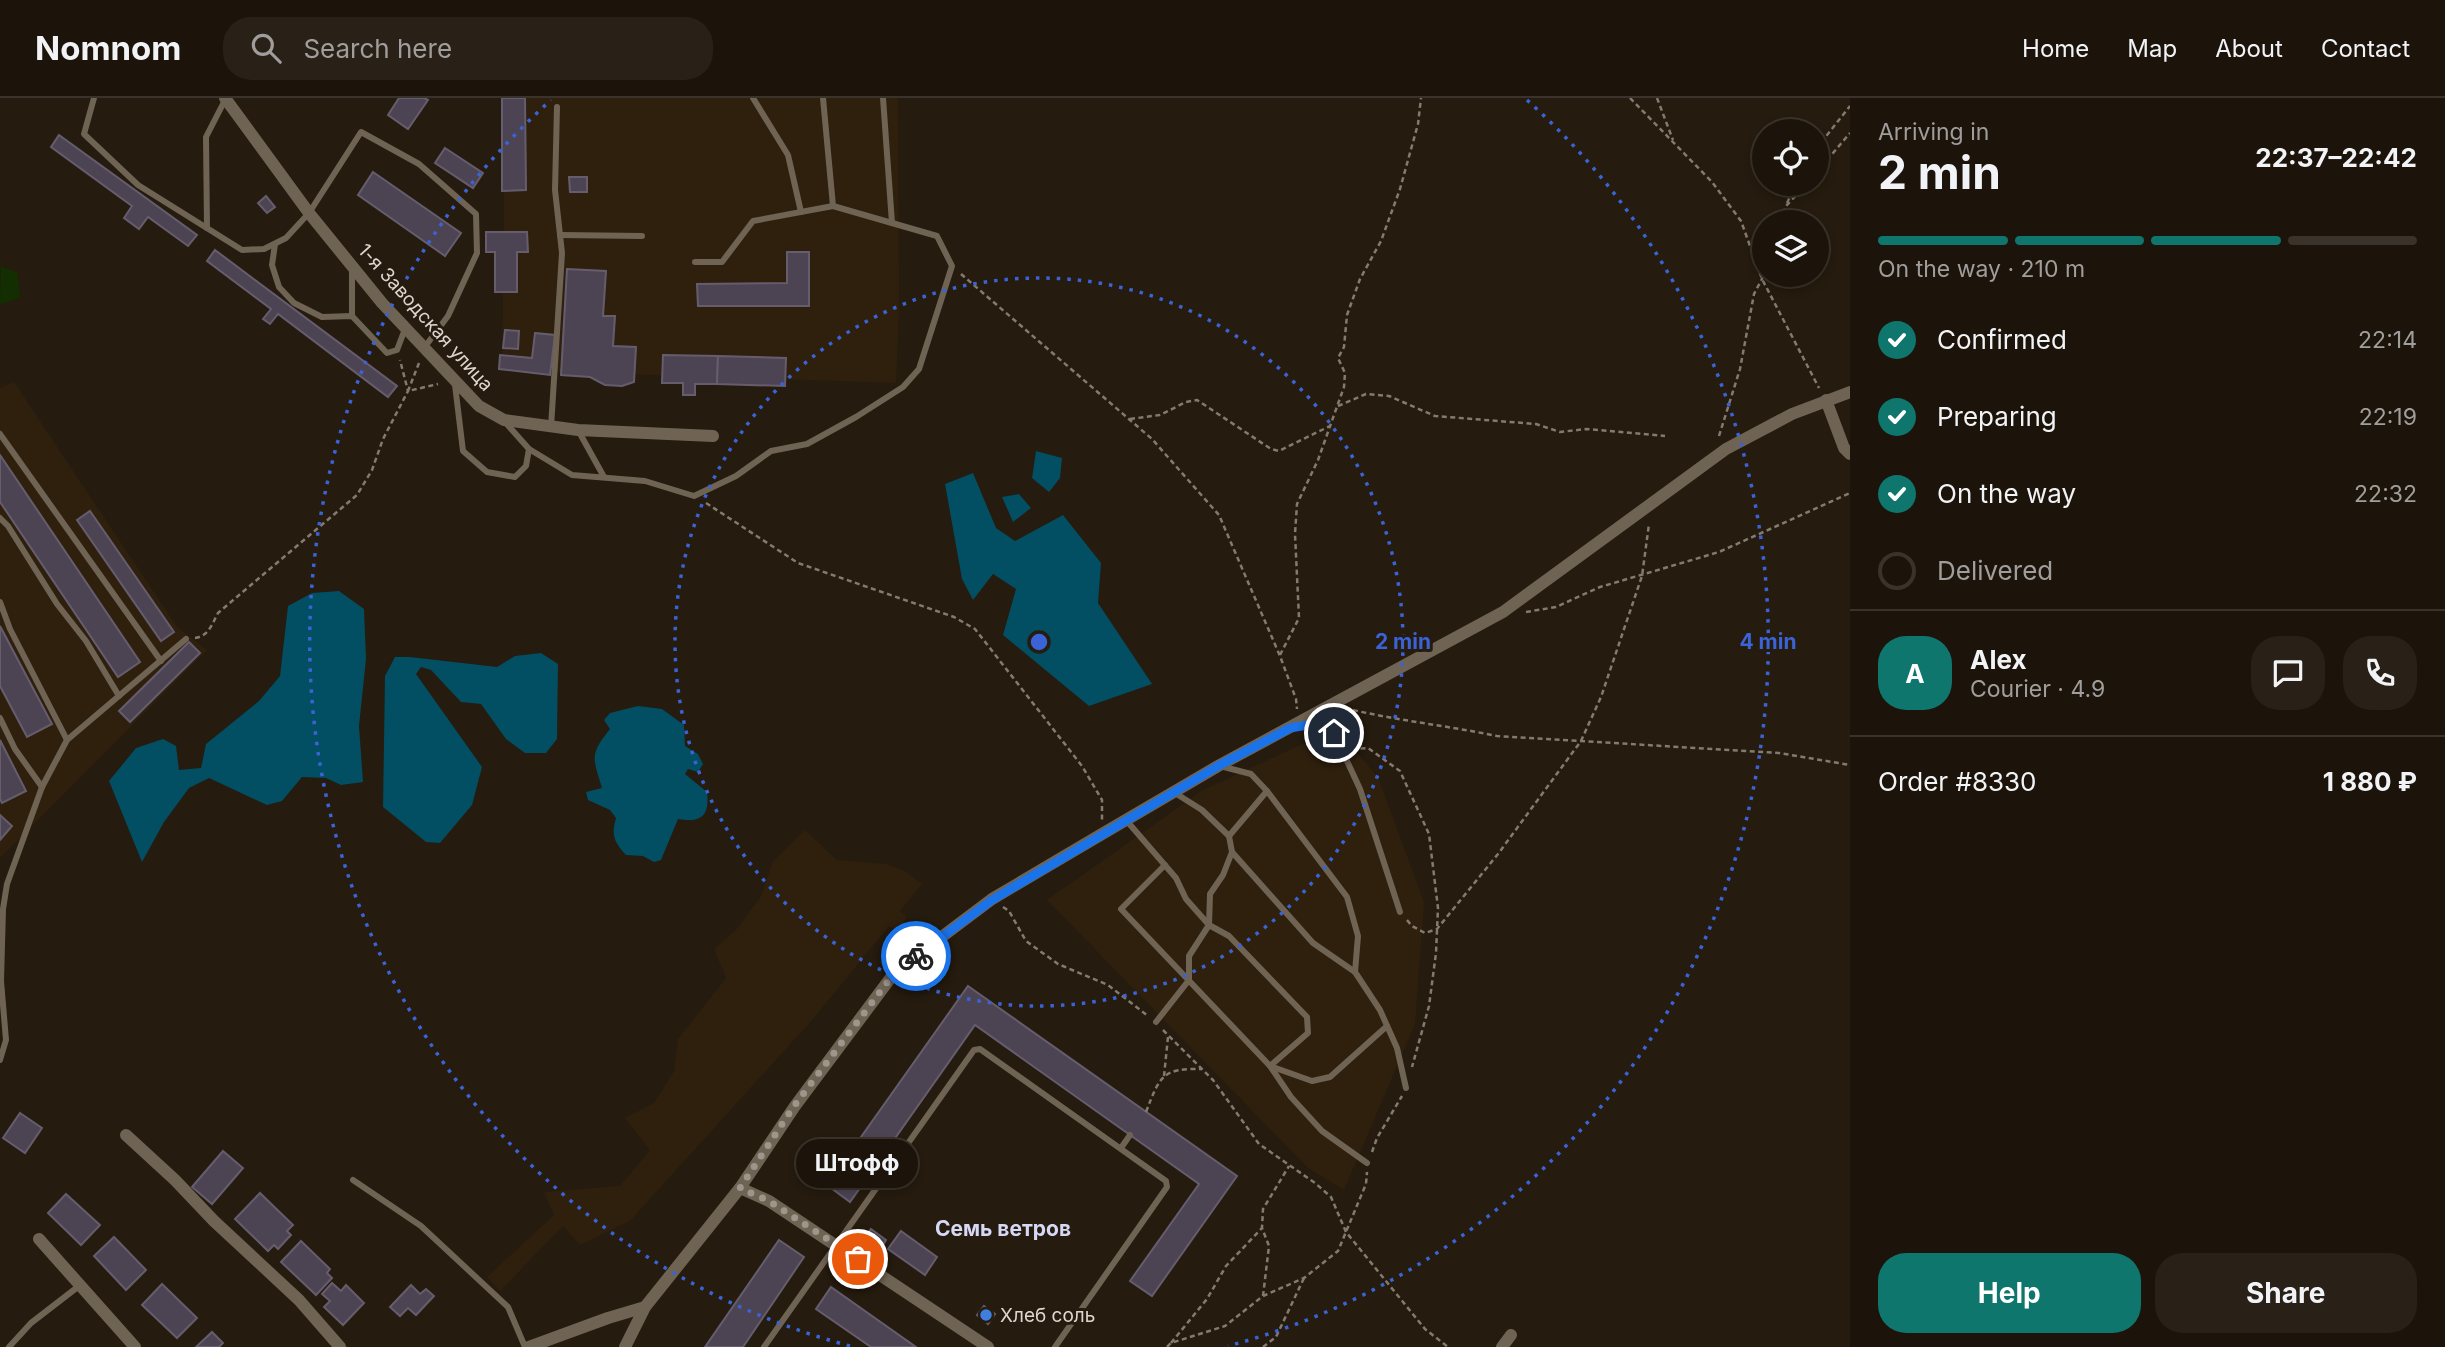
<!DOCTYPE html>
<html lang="en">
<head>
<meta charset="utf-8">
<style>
	:root { --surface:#1c140a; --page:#292118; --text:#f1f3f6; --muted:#a09e9c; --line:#3a332b; --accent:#0f766e }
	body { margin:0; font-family:Inter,sans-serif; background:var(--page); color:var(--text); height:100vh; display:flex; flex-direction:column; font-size:26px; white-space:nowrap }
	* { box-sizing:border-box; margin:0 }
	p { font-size:23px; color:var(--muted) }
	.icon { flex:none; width:38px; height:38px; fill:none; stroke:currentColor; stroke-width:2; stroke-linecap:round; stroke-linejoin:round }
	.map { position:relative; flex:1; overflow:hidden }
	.drawer { display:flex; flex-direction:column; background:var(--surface); width:595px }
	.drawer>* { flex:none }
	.tools { position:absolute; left:1752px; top:21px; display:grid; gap:14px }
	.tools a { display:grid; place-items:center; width:77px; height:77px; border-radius:50%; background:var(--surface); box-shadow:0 4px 10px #0003,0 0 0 2px var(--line); font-size:35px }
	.pin { position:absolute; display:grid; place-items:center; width:60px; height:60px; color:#fff; margin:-30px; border:4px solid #fff; border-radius:50%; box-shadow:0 2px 7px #0007 }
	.courier { position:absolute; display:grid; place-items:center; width:70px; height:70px; margin:-35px; border:5px solid #1a73e8; border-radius:50%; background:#fff; color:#222; box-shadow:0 2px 9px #0007 }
	.bubble { position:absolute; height:49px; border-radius:24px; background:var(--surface); box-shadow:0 4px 10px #0003,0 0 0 2px var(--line); font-size:23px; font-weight:700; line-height:49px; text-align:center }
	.overview em { font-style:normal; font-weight:700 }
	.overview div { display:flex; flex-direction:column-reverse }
	.overview { display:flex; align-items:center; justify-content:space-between; height:119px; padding:0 28px }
	h1 { font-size:46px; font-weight:700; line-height:52px }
	.bar { display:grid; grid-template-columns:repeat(4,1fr); gap:10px 7px; align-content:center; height:84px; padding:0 28px }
	.bar i { height:9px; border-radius:5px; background:var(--line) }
	.bar .active { background:var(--accent) }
	.bar p { grid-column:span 4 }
	.line { display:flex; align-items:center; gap:18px; padding:0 28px; border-top:2px solid var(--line) }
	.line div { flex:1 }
	.round { display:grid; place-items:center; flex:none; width:74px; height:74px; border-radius:28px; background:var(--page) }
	ol { padding:0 28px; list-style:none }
	li { display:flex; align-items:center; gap:21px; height:77px }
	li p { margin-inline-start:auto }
	li .icon { padding:7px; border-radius:50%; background:var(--accent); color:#fff; stroke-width:4 }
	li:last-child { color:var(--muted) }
	li i { width:38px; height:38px; border:4px solid var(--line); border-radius:50% }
	.action { display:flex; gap:14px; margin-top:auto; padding:14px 28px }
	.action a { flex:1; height:80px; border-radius:28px; background:var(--accent); color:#fff; font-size:28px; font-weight:700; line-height:80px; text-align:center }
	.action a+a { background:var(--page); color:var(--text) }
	header { display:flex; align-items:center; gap:42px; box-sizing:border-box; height:98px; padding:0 35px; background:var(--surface); border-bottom:2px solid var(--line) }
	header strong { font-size:33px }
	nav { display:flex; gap:38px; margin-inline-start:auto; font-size:24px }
	.search { width:490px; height:63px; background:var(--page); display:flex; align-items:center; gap:18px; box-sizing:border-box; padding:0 24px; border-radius:28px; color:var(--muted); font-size:26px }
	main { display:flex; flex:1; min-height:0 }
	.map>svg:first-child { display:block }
	.built { fill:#2f200e }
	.green { fill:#132f01 }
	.water { fill:#024e62 }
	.building { fill:#4c4453; stroke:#655d6d; stroke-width:2 }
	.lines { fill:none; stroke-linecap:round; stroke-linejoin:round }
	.path { stroke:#847b70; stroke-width:2.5; stroke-dasharray:5 3.5; stroke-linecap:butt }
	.lane { stroke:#6f6354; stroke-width:6 }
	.street { stroke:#6f6354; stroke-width:12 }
	.done { stroke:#9e958b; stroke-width:7; stroke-dasharray:0 12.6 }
	.route { stroke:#1a73e8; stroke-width:9 }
	.ring { fill:none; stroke:#3a63d7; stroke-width:3.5; stroke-dasharray:3.5 7 }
	.shop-dot { fill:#3f7fe0; stroke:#251b0e; stroke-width:2.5 }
	.labels { text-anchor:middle; stroke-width:6; stroke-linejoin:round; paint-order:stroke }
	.street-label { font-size:19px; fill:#dfd7cf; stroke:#251b0e }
	.poi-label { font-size:19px; fill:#dfd7cf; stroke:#251b0e; text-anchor:start }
	.neighbourhood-label { font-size:21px; font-weight:bold; fill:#d6d9f6; stroke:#251b0e }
	.centre { fill:#3a63d7; stroke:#251b0e; stroke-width:3.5 }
	.ring-label { font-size:21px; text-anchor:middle; font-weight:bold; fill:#3a63d7; stroke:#251b0e; stroke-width:6; stroke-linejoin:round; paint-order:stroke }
</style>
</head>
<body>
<header>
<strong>Nomnom</strong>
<div class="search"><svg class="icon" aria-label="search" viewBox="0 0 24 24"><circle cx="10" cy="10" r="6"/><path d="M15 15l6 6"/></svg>Search here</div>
<nav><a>Home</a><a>Map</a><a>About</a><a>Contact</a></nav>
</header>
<main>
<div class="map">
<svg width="1850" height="1249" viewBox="0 0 1850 1249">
	<rect width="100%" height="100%" fill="#251b0e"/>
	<g class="built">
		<polygon points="505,0 898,0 899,212 896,285 502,272"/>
		<polygon points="14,284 177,529 207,552 0,760 0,290"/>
		<polygon points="1341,636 1378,679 1424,804 1415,926 1344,1092 1308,1070 1047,802 1203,692 1300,647"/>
		<polygon points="805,732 837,762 886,766 905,773 922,786 900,813 907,819 897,833 889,828 813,921 630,1123 580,1147 563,1128 500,1193 487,1179 554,1117 544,1094 620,1088 650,1052 625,1020 654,1005 674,973 678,941 726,880 714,851 736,832 761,798 773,763"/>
	</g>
	<polygon class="green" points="1,168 18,175 20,200 0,206"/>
	<g class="water">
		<polygon points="1036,353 1062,360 1060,380 1049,394 1032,380"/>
		<polygon points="973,375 996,430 1015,443 1063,417 1101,465 1098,505 1152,586 1089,608 1003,537 1016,491 993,476 973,502 962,481 945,386"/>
		<polygon points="1019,396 1031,410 1013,424 1002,399"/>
		<polygon points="339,493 364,511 366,561 359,628 363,684 341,687 326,680 302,679 282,703 267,707 209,680 189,690 164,724 142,764 109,683 136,650 163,641 176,648 179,672 201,670 206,646 259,603 280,578 288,508 312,495"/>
		<polygon points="541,555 558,566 557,641 546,655 525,655 506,641 481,606 461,604 431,572 421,569 416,576 482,669 472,707 440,745 426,744 383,709 385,578 395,559 410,559 497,569 515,558"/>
		<path d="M 638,608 L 662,611 L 684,627 L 685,648 L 698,656 L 703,666 L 698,674 L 688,671 L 685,676 L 707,694 C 710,718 701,725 678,721 L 661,762 L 654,764 L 643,758 L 626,757 C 614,744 611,737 616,720 L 610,712 L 588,702 L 586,694 L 602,690 C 593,660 589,657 610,631 L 604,622 L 610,615 Z"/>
	</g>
	<g class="building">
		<polygon points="399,0 424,0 428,2 408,31 388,17"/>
		<polygon points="502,0 525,0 526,92 502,93"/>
		<polygon points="59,37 197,137 188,148 148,119 139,131 124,120 132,108 51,49"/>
		<polygon points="445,50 483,75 473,90 435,65"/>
		<polygon points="373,74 461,135 445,158 358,97"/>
		<polygon points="569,79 587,79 587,94 570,94"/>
		<polygon points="266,98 275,109 267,115 258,105"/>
		<polygon points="486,134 527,134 528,154 517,154 517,194 495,194 495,154 486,154"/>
		<polygon points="215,152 397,288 388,299 278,216 270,226 263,221 271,211 207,163"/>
		<polygon points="787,154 809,154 809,208 698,208 697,186 787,185"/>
		<polygon points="567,171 606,173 603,218 615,218 613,248 636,249 634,284 622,288 605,287 590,279 561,277"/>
		<polygon points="505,232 519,233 518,251 503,250"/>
		<polygon points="535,235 555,237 550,277 499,271 500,257 532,260"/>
		<polygon points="663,257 718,258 717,286 695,286 695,297 683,297 683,285 662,285"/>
		<polygon points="718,258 786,260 785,288 717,286"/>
		<polygon points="0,357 140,564 118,579 0,404"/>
		<polygon points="90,413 174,534 161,543 77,422"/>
		<polygon points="0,528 52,626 27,639 0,588"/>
		<polygon points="189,544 200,555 130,624 119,613"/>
		<polygon points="0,642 26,693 2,705 0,701"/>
		<polygon points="0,717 12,728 0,742"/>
		<polygon points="968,888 1237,1078 1152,1198 1130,1183 1199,1086 975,927 850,1104 827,1087"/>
		<polygon points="20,1015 42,1030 25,1055 3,1040"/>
		<polygon points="223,1053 243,1070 212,1106 192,1089"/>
		<polygon points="260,1095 293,1127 287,1133 291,1137 278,1151 274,1147 268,1153 235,1121"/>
		<polygon points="66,1096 100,1127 81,1147 48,1115"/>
		<polygon points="871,1131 886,1142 880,1152 864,1141"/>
		<polygon points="901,1133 937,1159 925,1177 888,1151"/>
		<polygon points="114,1139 146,1172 126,1192 94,1158"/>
		<polygon points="779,1142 804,1159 743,1249 705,1249"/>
		<polygon points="301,1143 330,1171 327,1175 332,1180 316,1197 281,1164"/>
		<polygon points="332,1185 341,1193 346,1187 364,1205 343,1227 324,1209 330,1203 322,1196"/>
		<polygon points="162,1186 197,1220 177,1240 142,1207"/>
		<polygon points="411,1187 420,1196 426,1191 434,1198 416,1217 408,1210 400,1218 390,1209"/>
		<polygon points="831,1189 916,1249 871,1249 816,1211"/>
		<polygon points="984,1208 995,1216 988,1226 977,1217"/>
		<polygon points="212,1234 223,1245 219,1249 196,1249"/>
	</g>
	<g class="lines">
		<g class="path">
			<polyline points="1630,0 1712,84 1741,123 1762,181 1819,290"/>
			<polyline points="1657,0 1673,42"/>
			<polyline points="1816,51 1850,8"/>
			<polyline points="1816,75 1850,35"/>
			<polyline points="1787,105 1796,86"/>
			<polyline points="1783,124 1785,109 1807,86"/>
			<polyline points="961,176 1152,341 1219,417 1280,558 1296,601 1297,611"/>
			<polyline points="419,265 408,293 438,286"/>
			<polyline points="1338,308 1366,296 1389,298 1435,318 1536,326 1560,334 1586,331 1665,338"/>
			<polyline points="1130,321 1160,317 1186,304 1197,302 1271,351 1279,353 1330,328"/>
			<polyline points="1719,338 1740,271 1754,196 1764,177"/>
			<polyline points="706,405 798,465 954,519 975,531 1082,668 1102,702 1102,722"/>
			<polyline points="1526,514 1556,509 1600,489 1719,454 1850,395"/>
			<path d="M 195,540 C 209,538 212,526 218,515 L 357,397 L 372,372 L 383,341 L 408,293 L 400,262"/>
			<polyline points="1280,557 1299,520 1295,436 1297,406 1318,362 1344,289 1345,275 1338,260 1344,249 1347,217 1360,181 1381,143 1400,91 1418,26 1421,0"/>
			<path d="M 1353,612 C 1401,623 1449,628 1497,638 L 1779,655 L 1850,667"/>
			<polyline points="1352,651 1368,650 1400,673 1429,736 1438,810 1436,855 1429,908 1412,969"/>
			<polyline points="1003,809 1009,813 1026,843 1058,866 1108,887 1148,918"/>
			<polyline points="1407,822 1412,828 1425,835 1437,831 1498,756 1581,643 1601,599 1642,478 1649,426"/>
			<polyline points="1163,932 1213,982 1259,1046 1315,1085 1331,1099 1346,1134 1425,1231 1448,1249"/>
			<polyline points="1164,978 1168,939"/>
			<path d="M 1146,1014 C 1160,978 1162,970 1202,971"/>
			<polyline points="1372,1054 1377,1040 1402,998"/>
			<polyline points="1263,1198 1269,1148 1262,1130 1263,1111 1289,1068"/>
			<polyline points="1171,1245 1207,1201 1226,1168 1262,1130"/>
			<polyline points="1167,1249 1171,1245 1225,1228 1263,1198 1304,1180 1338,1153 1366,1086 1367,1074"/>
			<polyline points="1263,1249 1276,1239 1304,1180"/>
		</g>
		<g class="lane">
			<polyline points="94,0 84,36 138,87 242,152 264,151 286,140 309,115 361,34 419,66 476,116 477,155 448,218 424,250"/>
			<polyline points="753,0 788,57 801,114"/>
			<polyline points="883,0 892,125"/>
			<polyline points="207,130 206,39 225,2"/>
			<polyline points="560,137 642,138"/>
			<polyline points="275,146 272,167 279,189 294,205 322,219 352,218 387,255 397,252 405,231"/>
			<polyline points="695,164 722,164 753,123 833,108"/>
			<polyline points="352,170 352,218"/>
			<polyline points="455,287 463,353 487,374 515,379 526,368 529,351"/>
			<polyline points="505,324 529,351 572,377 645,383 694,398 736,378 771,353 807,346 856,319 903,289 919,271 952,168 937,138 833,108 823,0"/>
			<polyline points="551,329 562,155 555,92 557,9"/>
			<polyline points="578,332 604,379"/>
			<polyline points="0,336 161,563"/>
			<polyline points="0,420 8,428 57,506 86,543 119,598"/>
			<polyline points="0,504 10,531 67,642"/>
			<polyline points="0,620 15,651 42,689"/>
			<polyline points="1298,629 1314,627 1334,635 1360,691 1400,814"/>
			<polyline points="1220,668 1251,676 1267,693 1347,799 1358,838 1355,874"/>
			<polyline points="1175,695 1202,712 1229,738 1232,754 1313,845 1355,874 1380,912 1397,950 1406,990"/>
			<polyline points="1126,722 1176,780 1186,801 1209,827 1229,838 1307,919 1308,935 1270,968 1312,983 1330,979 1387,928"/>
			<polyline points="1229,738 1267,693"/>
			<polyline points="1165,767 1121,811 1270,968 1291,999 1322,1033 1367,1065"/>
			<polyline points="1156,924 1189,882 1189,858 1209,827 1210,796 1223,777 1232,754"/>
			<polyline points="0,962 6,942 1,883 3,811 7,786 42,689 67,642 186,541"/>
			<polyline points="1121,1050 1130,1037"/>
			<polyline points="353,1082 421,1128 508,1209 525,1249"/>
			<polyline points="9,1249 31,1225 79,1188"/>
			<polyline points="764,1249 974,952 980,951 1166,1083 1167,1089 1055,1249"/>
		</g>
		<g class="street">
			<polyline points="225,0 309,115 382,205 479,308 504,322 578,332 713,338"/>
			<polyline points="1826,302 1844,350 1850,356"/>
			<polyline points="126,1037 175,1082 214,1123 299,1202 340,1249"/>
			<polyline points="740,1090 769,1103 988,1249"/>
			<polyline points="39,1141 135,1249"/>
			<polyline points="529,1249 608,1220 645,1209"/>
			<polyline points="625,1249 645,1209 740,1090 795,1008 895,874 992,801 1102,736 1218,668 1503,514 1726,351 1792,316 1850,294"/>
			<polyline points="1502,1249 1511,1237"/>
		</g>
	</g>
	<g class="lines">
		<polyline class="done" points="858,1161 769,1103 740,1090 794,1008 895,874 916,858"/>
		<polyline class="route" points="916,858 992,802 1218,668 1290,630 1314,626 1334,635"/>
	</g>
	<g class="ring">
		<circle cx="1039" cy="544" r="364"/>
		<path d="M850 1248A729 729 0 0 1 551 2M1527 2A729 729 0 0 1 1228 1248"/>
	</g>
	<circle class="shop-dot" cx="986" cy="1217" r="7"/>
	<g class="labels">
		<g class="street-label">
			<text transform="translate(426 219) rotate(48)" y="7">1-я Заводская улица</text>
		</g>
		<g class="poi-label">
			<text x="1000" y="1224">Хлеб соль</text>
		</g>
		<g class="neighbourhood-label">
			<text x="1003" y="1138">Семь ветров</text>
		</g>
	</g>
	<circle cx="1039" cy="544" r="10" class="centre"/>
	<g class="ring-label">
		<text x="1403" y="551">2 min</text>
		<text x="1768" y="551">4 min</text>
	</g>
</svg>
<div class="tools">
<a><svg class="icon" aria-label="locate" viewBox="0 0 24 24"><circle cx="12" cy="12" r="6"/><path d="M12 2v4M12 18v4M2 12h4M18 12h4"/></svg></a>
<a><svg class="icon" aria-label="layers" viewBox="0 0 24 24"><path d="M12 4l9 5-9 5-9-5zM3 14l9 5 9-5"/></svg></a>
</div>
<div class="pin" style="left:858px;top:1161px;background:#ea580c"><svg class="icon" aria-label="bag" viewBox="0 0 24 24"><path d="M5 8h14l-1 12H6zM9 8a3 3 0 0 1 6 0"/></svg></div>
<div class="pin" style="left:1334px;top:635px;background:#1f2937"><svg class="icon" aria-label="home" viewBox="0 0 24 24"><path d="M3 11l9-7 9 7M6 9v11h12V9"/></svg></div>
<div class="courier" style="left:916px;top:858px"><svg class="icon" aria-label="bike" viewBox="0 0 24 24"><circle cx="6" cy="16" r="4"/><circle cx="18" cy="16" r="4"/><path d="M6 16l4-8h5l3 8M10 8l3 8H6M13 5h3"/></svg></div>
<div class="bubble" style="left:796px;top:1041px;width:122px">Штофф</div>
</div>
<section class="drawer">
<div class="overview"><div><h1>2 min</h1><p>Arriving in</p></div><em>22:37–22:42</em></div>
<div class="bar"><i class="active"></i><i class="active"></i><i class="active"></i><i></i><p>On the way · 210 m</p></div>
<ol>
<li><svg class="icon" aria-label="check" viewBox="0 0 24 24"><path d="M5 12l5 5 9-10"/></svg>Confirmed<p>22:14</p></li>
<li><svg class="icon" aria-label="check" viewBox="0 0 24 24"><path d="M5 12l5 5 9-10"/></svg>Preparing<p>22:19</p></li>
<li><svg class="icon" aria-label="check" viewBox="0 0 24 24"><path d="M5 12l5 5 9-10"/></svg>On the way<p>22:32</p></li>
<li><i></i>Delivered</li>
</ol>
<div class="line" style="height:126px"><b class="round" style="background:var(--accent);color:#fff">A</b><div><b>Alex</b><p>Courier · 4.9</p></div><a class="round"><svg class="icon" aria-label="chat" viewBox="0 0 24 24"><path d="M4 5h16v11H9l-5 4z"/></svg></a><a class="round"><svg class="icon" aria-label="phone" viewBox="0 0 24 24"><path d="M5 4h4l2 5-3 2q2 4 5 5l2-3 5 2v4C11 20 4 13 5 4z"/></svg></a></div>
<div class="line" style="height:91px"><div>Order #8330</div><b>1 880 ₽</b></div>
<div class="action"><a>Help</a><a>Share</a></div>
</section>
</main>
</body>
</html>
